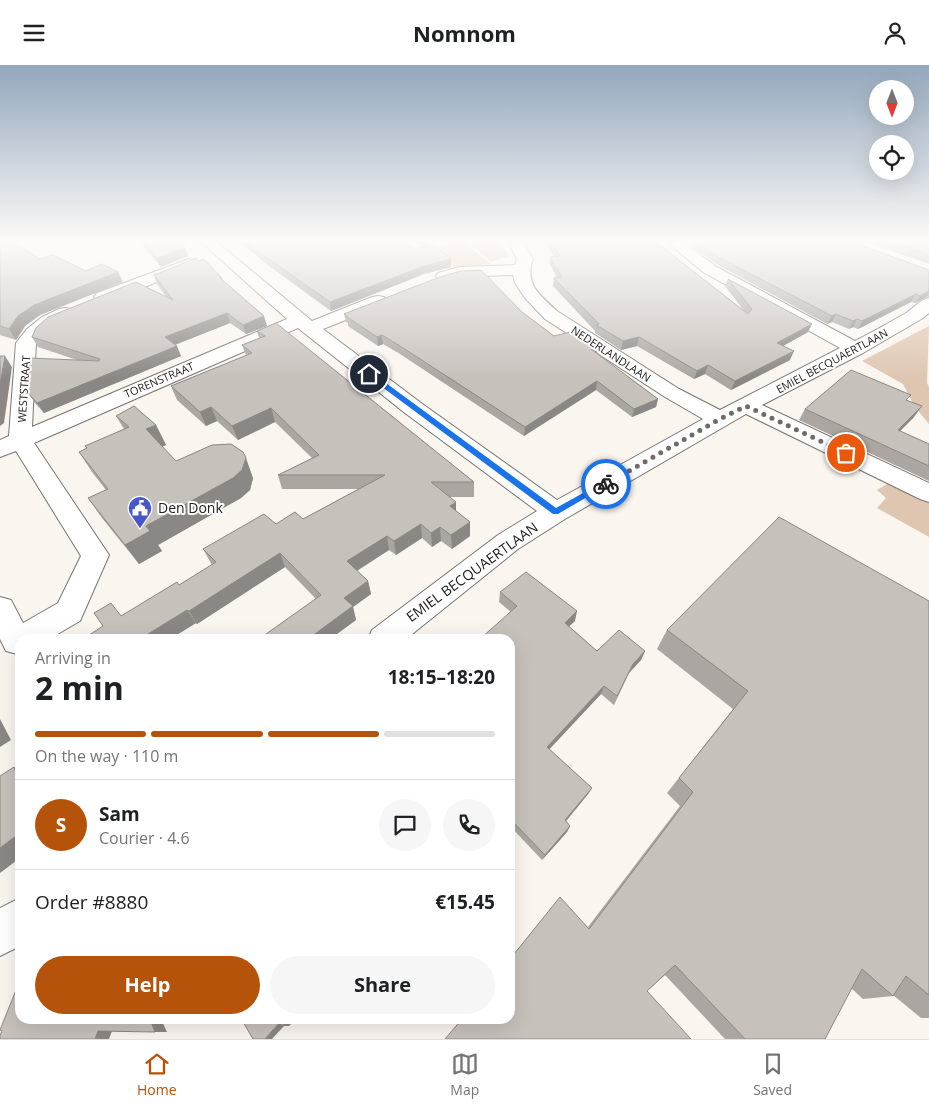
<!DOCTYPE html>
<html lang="en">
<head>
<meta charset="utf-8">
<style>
	:root { --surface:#fff; --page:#f6f6f6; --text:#202124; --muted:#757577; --line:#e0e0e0; --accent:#b45309 }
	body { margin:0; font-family:"Open Sans",sans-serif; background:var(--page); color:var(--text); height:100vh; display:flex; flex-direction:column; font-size:19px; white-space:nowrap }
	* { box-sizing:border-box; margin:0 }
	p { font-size:16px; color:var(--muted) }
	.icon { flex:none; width:28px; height:28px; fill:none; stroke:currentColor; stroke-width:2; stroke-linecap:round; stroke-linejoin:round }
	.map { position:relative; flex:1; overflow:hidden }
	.drawer { position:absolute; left:15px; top:569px; width:500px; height:390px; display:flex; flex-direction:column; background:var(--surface); border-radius:15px; box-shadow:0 5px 20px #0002 }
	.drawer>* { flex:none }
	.needle { width:32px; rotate:180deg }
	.controls { position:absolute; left:869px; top:15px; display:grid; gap:10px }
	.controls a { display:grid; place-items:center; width:45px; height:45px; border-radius:50%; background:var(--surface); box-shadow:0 5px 20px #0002; font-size:25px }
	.pin { position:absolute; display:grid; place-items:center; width:42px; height:42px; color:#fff; margin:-21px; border:2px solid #fff; border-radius:50%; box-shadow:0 1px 5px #0007 }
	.courier { position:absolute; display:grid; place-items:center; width:50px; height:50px; margin:-25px; border:4px solid #1a73e8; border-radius:50%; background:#fff; color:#222; box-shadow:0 1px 6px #0007 }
	.summary em { font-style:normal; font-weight:700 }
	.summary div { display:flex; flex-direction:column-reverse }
	.summary { display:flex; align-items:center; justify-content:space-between; height:85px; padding:0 20px }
	h1 { font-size:32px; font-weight:700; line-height:38px }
	.bar { display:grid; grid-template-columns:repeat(4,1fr); gap:8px 5px; align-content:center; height:60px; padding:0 20px }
	.bar i { height:6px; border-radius:4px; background:var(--line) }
	.bar .on { background:var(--accent) }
	.bar p { grid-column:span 4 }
	.line { display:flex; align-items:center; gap:12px; padding:0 20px; border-top:1px solid var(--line) }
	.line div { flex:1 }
	.round { display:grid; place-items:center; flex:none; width:52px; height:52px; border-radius:26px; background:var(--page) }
	.primary-button { display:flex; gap:10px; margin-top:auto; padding:10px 20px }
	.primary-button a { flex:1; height:58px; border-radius:30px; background:var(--accent); color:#fff; font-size:20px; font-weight:700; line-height:58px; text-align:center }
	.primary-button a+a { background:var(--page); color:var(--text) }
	header { display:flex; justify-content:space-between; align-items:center; height:65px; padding:0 20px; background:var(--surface); font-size:22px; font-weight:700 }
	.dock { display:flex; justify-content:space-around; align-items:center; height:70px; border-top:1px solid var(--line); background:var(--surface); font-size:14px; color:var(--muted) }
	.dock a { display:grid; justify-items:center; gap:2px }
	.dock .on { color:var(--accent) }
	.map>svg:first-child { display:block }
	.green { fill:#dec6b1 }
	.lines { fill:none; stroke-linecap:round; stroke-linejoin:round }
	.minor-casing { stroke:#797470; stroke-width:2 }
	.minor { fill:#fff; fill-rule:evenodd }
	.wall { fill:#aba6a2 }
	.shaded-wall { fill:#8b8784 }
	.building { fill:#c7c1bc; stroke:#8b8784 }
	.route { fill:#1a73e8 }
	.done { stroke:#6f6b69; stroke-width:5; stroke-dasharray:0 9 }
	.labels { text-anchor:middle; stroke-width:4; stroke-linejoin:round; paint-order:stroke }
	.far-street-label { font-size:11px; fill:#242120; stroke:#fff }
	.poi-label { font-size:14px; fill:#242120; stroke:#fff; text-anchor:start }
	.street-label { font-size:14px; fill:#242120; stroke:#fff }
</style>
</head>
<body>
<header><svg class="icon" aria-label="menu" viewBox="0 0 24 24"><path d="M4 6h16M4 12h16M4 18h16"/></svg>Nomnom<svg class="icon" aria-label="person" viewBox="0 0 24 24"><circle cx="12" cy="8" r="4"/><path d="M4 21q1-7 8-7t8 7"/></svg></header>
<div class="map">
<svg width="929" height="974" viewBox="0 0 929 974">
	<rect width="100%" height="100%" fill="#fbf5f0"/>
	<g class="green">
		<polygon points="454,177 464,177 491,199 454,202 431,183"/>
		<polygon points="467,177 500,177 509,191 491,197"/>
		<polygon points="929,261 927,318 929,322 929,359 915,342 903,319 862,296"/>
		<polygon points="889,418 929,438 929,472 877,443 886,433 877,425"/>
	</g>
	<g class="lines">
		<g class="minor-casing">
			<g id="minor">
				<path d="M 201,177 L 217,177 L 312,256 L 372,232 L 378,231 L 384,232 L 387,236 L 384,240 L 323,264 L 421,338 L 557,435 L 703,354 L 665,332 L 545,254 L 525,233 L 515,218 L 513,210 L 460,212 L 444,216 L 438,214 L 436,211 L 438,208 L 460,202 L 515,200 L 517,194 L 508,177 L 523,177 L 533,194 C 524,219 540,230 557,246 L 679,324 L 720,345 L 840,283 L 703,207 L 667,177 L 684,177 L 715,201 L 855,276 C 872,267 889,258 906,248 C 914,243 919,235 929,233 L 929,248 L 923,253 L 863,288 L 762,340 L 929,418 L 929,437 L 920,434 L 746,349 L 565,454 L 518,484 L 406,574 L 368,574 L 372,565 L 498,470 L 537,446 L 405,348 L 298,263 L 34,378 L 109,490 L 80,556 L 49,574 L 20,574 L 20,588 L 17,589 L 6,586 L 0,574 L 0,532 L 11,535 L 23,558 L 58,538 L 81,491 L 16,386 L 0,392 L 0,375 L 9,371 L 16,278 L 27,264 L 42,252 L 59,244 L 65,243 L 71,244 L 74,248 L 71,252 L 50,264 L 36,278 L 32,362 L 287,254 Z"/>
				<polygon points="401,177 417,177 426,187 423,190 413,190"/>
				<polygon points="189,194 195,196 197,199 195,202 109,236 103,237 97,236 94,232 97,228"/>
				<polygon points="20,833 20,881 0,891 0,843"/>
			</g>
		</g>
		<use href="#minor" class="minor"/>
	</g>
	<g class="wall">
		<polygon points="0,177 40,194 86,206 123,217 40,250 25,261 16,275 0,270"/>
		<polygon points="140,177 181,177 185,182 188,191 161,202"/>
		<polygon points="240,177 407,177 412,183 423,183 424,182 419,177 431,177 451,202 424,209 331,246 265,198"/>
		<polygon points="545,177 656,177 744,246 725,221 728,214 808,267 783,281 790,295 731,325 705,309 694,314 637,281 621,285 595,268 595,266 553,221 554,213 557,213 550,199 550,192 554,192"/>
		<polygon points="691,177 852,177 929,205 929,232 915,238 911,237 858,264 853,262 849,264 832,257 827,259 716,199 696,184"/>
		<polygon points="867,177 929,177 929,199"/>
		<polygon points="198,196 222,213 223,216 267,261 246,269 230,258 175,280 181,291 44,348 35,338 28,328 80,296 38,282 32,272 167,233 157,219 154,210"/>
		<polygon points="522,247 554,271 598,290 658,334 656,342 632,352 596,325 524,371 400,289 383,279 378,281 348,261 348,258 346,257 344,249"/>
		<polygon points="257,266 474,417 474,432 449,432 456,446 470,457 470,471 452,484 441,476 432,482 422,473 396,490 389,485 357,506 368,516 371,529 353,542 356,555 330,574 259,574 316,534 285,502 197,559 196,558 170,574 83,574 121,551 179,520 212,500 203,484 276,459 303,454 358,424 282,424 278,410 312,393 275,357 238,375 217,356 206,361 177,335 171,321 246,290 242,280 259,273"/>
		<polygon points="907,335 914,352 900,366 929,379 929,416 799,355 805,344"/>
		<polygon points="116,351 156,360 166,380 162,382 176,396 253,413 250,425 241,433 158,480 162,486 139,499 102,453 88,433 106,425 92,407 79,387 124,364"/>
		<polygon points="500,527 575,556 569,561 597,586 645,586 641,595 629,608 614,640 601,629 549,684 592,723 588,729 566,756 570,761 567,767 542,795 510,761 510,574 511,547 499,537"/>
		<polygon points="929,536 929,953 921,953 893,930 893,931 863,934 851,923 825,974 725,974 665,910 647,926 588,862 680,741 667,728 733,644 657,584 667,565"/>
	</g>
	<g class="shaded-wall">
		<polygon points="185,182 188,191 161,202 157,193"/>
		<polygon points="451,194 451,202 424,209 331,246 330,237 424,201"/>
		<polygon points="118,207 123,217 40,250 25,261 16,275 9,264 18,251 34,240"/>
		<polygon points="929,226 928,231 915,238 920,231"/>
		<polygon points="916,229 911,237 858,264 862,256"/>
		<polygon points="227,248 230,258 169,282 165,272"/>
		<polygon points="836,249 832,257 827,259 832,251"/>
		<polygon points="264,251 267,261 246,269 243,260"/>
		<polygon points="857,254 853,262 849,264 853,256"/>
		<polygon points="812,259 808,267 774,286 777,278"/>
		<polygon points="382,270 383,279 378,281 377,272"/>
		<polygon points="639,272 637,281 621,285 623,276"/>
		<polygon points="177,281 181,291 44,348 37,338"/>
		<polygon points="599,282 598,291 591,284"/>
		<polygon points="794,286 790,295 731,325 735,316"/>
		<polygon points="5,291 12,302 4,358 0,361 0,320"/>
		<polygon points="708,300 705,309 694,314 697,306"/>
		<polygon points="597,316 596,325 524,371 525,362"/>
		<polygon points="658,334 656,342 632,352 634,344"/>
		<polygon points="922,341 914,352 890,376 898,365"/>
		<polygon points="211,342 217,356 206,361 200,347"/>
		<polygon points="271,343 275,357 238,375 232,361"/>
		<polygon points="156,360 166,380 156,384 146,364"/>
		<polygon points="246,393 253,413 250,425 241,433 158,480 162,486 139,499 125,480 146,461"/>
		<polygon points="456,437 456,451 450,441"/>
		<polygon points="470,457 470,471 452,484 451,470"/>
		<polygon points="421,459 422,473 396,490 394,476"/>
		<polygon points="440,462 441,476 432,482 431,468"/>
		<polygon points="387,471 389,485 350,510 347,496"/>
		<polygon points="280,488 285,502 197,559 189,546"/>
		<polygon points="368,516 371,529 353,542 356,555 330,574 308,574 344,533"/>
		<polygon points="187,545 196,558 170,574 140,574"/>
		<polygon points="577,546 575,556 563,567 565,558"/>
		<polygon points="645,586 641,595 629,608 614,640 633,599"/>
		<polygon points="604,621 601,629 545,689 547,682"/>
		<polygon points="0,654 11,675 0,682"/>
		<polygon points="14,702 20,705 20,718"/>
		<polygon points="592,723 588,729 562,761 565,755"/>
		<polygon points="570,761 567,767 542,795 545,790"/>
		<polygon points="20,768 20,793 0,808 0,783"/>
		<polygon points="150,954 161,954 167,967 155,967"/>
		<polygon points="288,954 296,954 289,961 284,961 272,974 265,974 280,957"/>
		<polygon points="98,966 112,966 109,974 95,974"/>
	</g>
	<g class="building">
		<polygon points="0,177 14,177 40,194 53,190 86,206 102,199 118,207 34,240 18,251 9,264 0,261"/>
		<polygon points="144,177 181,177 185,182 157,193"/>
		<polygon points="247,177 407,177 412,183 423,183 427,179 426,177 431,177 451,194 424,201 330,237 263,190"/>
		<polygon points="551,177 656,177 748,249 752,244 728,214 812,259 777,278 794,286 735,316 708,300 697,306 639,272 623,276 596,260 599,259 554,213 562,212 550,192 560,191"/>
		<polygon points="699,177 852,177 929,205 929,226 920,231 916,229 862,256 857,254 853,256 836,249 832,251 718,192"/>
		<polygon points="892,177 929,177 929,190"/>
		<polygon points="196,193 198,196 204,194 222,213 220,213 264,251 243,260 227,248 165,272 177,281 37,338 28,328 30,293 99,296 100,294 32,272 36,263 48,252 136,217 173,235 154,210"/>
		<polygon points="481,205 522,247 554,271 574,266 599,282 591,284 658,334 634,344 597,316 525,362 400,281 382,270 377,272 347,252 348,252 344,249 437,213 461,206"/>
		<polygon points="276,258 474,417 431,417 456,437 450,441 470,457 451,470 440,462 431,468 421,459 394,476 387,471 347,496 368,516 344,533 353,541 308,574 259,574 321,530 280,488 189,546 187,545 140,574 83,574 103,561 94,548 111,538 121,551 177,517 179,520 216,497 203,484 264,449 276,459 295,447 303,454 385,410 278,410 319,390 271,343 232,361 211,342 200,347 171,321 252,288 242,280 265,271 257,266"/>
		<polygon points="0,291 5,291 0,320"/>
		<polygon points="851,305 911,330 906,335 922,341 898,365 929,379 929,401 805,344"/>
		<polygon points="134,341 156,360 146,364 176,396 212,380 231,379 243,387 246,393 242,405 233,413 146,461 150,466 125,480 88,433 108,424 79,387 87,383 85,381 129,362 116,351"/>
		<polygon points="779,452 929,536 929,930 906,911 893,931 862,904 825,974 745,974 675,900 647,926 691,974 445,974 462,954 510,954 510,894 560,832 589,864 693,727 679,713 748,626 667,565"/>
		<polygon points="526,507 577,546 565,558 597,586 619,565 645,586 633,599 617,631 604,621 547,682 592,723 565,755 570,761 545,790 510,754 510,574 480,574 517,541 500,527"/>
		<polygon points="14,702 20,718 20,768 0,783 0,711"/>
		<polygon points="16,925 20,925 20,954 150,954 155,967 98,966 95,974 0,974 0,970 2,966 0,965"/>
		<polygon points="243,954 288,954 282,961 280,957 265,974 253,974 242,955"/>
	</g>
	<linearGradient id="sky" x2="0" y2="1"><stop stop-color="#93a7bb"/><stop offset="0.56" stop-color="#fdfaf8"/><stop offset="1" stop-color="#fdfaf8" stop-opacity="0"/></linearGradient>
	<rect width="929" height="314" fill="url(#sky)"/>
	<polygon class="route" points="366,307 371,307 556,443 603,417 609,419 558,449 553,449 366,310"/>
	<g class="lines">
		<polyline class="done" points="606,419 720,354 746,341 846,388"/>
	</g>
	<defs>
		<g id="civic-pin" transform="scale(1.25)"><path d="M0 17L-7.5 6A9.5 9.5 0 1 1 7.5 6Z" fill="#4657cb" stroke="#fff"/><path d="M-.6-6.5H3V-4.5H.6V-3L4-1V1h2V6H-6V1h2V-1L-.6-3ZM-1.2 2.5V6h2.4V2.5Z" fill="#fff"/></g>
	</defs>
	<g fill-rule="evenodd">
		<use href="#civic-pin" x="140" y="443"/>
	</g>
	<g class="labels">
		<g class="far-street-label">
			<text transform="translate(611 289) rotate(33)" y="4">NEDERLANDLAAN</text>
			<text transform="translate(832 296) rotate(-28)" y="4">EMIEL BECQUAERTLAAN</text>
			<text transform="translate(159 315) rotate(-23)" y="4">TORENSTRAAT</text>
			<text transform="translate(24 324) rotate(-86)" y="4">WESTSTRAAT</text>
		</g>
		<g class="poi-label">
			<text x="158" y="448">Den Donk</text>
		</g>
		<g class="street-label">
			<text transform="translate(472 507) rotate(-36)" y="5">EMIEL BECQUAERTLAAN</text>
		</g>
	</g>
</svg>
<div class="controls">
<a><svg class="needle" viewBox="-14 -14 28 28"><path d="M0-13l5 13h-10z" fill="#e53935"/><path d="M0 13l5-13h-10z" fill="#757577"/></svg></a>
<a><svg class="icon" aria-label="locate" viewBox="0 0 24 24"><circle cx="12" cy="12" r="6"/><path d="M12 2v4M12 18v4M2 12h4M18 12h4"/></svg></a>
</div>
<div class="pin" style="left:846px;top:388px;background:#ea580c"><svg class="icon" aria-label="bag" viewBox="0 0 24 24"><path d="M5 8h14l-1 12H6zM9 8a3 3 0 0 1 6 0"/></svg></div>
<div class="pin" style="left:369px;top:309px;background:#1f2937"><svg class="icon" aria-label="home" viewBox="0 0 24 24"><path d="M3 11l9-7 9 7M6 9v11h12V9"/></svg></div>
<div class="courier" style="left:606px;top:419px"><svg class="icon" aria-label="bike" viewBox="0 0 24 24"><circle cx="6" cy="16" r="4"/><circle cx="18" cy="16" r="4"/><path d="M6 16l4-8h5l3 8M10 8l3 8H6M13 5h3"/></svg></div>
<section class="drawer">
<div class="summary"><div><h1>2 min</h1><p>Arriving in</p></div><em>18:15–18:20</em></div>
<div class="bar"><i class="on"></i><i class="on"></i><i class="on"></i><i></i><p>On the way · 110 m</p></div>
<div class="line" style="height:90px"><b class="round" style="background:var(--accent);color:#fff">S</b><div><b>Sam</b><p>Courier · 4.6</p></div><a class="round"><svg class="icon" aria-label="chat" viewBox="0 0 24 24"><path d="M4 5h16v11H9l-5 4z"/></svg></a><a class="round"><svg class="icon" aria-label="phone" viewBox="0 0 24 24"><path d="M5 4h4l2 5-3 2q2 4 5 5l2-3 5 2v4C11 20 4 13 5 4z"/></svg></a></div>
<div class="line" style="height:65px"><div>Order #8880</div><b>€15.45</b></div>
<div class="primary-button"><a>Help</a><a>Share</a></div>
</section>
</div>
<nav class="dock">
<a class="on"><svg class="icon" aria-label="home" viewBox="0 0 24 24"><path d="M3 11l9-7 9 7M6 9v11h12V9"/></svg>Home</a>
<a><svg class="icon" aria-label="map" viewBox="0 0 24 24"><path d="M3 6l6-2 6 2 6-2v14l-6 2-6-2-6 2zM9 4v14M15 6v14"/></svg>Map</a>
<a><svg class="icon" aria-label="saved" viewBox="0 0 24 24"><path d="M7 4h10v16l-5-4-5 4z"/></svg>Saved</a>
</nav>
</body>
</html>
